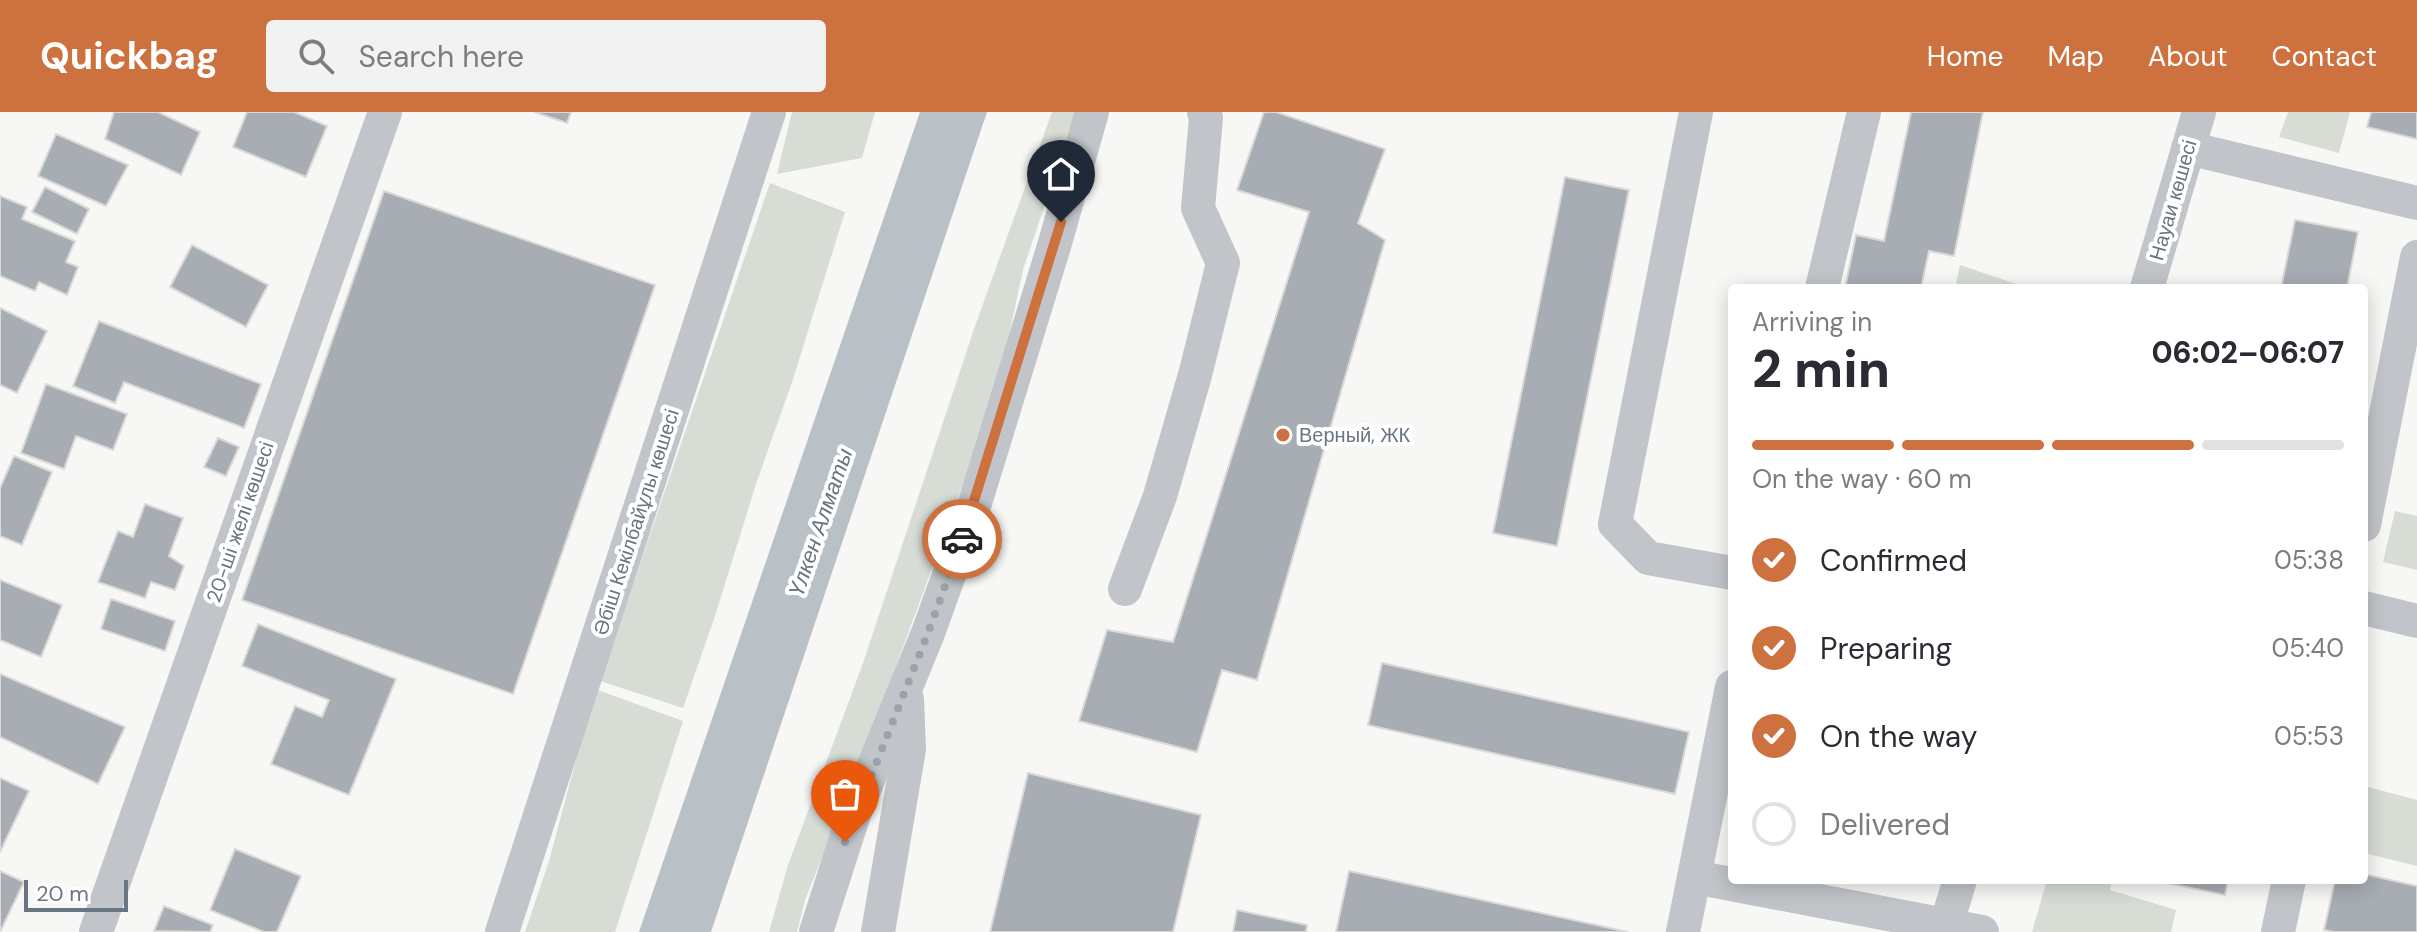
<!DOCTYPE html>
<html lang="en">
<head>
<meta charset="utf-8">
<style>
	:root { --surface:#fff; --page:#f2f2f3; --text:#2b2b33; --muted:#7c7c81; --line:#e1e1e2; --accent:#cd713f }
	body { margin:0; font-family:"DM Sans",sans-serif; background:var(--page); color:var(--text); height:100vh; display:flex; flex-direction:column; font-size:30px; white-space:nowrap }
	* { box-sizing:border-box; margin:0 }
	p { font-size:26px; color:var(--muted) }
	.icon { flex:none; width:44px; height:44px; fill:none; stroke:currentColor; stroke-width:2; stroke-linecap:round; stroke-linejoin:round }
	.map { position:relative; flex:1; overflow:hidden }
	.details { position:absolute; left:1728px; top:172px; width:640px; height:600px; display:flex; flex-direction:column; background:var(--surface); border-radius:8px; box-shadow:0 4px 20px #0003 }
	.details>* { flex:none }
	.scale { position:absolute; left:24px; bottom:20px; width:104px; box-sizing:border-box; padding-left:8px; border:4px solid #6a7582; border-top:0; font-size:22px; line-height:28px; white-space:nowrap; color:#6a7582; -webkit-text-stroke:6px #fff; paint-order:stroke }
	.pin { position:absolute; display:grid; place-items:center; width:68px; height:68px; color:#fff; margin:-82px -34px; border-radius:50% 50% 50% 0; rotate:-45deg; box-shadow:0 0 8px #0007 }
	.pin .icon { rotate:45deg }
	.courier { position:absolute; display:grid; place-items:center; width:80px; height:80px; margin:-40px; border:6px solid #cd713f; border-radius:50%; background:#fff; color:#222; box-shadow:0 2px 10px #0007 }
	.head em { font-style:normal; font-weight:800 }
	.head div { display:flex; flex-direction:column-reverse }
	.head { display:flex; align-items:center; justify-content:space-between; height:136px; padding:0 24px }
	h1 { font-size:52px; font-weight:800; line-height:60px }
	.bar { display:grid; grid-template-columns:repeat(4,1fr); gap:12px 8px; align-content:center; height:96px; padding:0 24px }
	.bar i { height:10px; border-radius:6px; background:var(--line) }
	.bar .current { background:var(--accent) }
	.bar p { grid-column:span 4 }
	ol { padding:0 24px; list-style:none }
	li { display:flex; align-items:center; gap:24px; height:88px }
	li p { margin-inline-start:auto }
	li .icon { padding:8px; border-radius:50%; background:var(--accent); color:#fff; stroke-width:4 }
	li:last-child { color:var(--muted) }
	li i { width:44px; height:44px; border:4px solid var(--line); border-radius:50% }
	header { display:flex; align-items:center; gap:48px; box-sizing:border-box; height:112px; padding:0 40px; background:var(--accent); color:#fff }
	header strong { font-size:38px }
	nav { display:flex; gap:44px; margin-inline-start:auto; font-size:28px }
	.search { width:560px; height:72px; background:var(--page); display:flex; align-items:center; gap:20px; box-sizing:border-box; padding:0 28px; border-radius:8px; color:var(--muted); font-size:30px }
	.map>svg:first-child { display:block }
	.green { fill:#d7dcd5 }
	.water { fill:#b9c1c7 }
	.building { fill:#a7adb3; stroke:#d9d9d7; stroke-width:2 }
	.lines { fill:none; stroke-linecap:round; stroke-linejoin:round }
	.minor { stroke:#c1c4c8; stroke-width:34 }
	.done { stroke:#9ba2aa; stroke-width:8; stroke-dasharray:0 14.4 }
	.route { stroke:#cd713f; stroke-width:10 }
	.poi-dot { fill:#cd713f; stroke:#fff; stroke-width:3 }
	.labels { text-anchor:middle; stroke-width:8; stroke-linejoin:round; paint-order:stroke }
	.street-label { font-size:20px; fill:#6a7582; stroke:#fff }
	.poi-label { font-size:20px; fill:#6a7582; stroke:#fff; text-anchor:start }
	.water-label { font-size:22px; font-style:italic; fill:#66757e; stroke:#fff }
</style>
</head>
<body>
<header>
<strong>Quickbag</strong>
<div class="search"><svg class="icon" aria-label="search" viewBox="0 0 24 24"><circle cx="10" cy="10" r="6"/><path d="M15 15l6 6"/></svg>Search here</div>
<nav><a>Home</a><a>Map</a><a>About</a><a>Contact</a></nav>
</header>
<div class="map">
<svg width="2417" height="820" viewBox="0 0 2417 820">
	<rect width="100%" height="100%" fill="#f7f7f5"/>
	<g class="green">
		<polygon points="792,0 875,0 862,46 777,62"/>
		<polygon points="1052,0 1076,0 1023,158 1004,247 978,332 865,638 805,788 797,820 769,820 788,753 862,554 974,217"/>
		<polygon points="2288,0 2350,0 2339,41 2279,25"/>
		<polygon points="770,71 845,100 793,267 756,372 715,504 683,596 600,569"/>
		<polygon points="1960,153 2028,176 1955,176"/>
		<polygon points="2395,399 2417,404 2417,458 2383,450"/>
		<polygon points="595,577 683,609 615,820 525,820 549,749"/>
		<polygon points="2364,674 2417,688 2417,754 2364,741"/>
		<polygon points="2047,768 2112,768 2110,778 2176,798 2171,820 2032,820"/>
	</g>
	<polygon class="water" points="920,0 987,0 711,820 639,820"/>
	<g class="building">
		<polygon points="114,0 158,0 200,20 181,63 105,27"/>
		<polygon points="247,0 294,0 327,14 306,65 233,35"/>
		<polygon points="534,0 571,0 567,11"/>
		<polygon points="1264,0 1276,0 1385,37 1358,111 1385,128 1257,568 1222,558 1197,640 1079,609 1107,518 1173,530 1309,100 1237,78"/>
		<polygon points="1911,0 1983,0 1954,144 1929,139 1921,176 1845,176 1856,123 1884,129"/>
		<polygon points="2371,0 2417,0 2417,27 2367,15"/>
		<polygon points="56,22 128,53 106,94 38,64"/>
		<polygon points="1565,65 1629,78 1557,434 1493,421"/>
		<polygon points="45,75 89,97 77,122 32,100"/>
		<polygon points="384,79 655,173 513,582 242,488"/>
		<polygon points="0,84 27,95 22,107 75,129 66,150 78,155 67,183 39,170 35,179 0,164"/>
		<polygon points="2295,108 2358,120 2347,176 2281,176"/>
		<polygon points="192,133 268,173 246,215 170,175"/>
		<polygon points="0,196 47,219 17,281 0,273"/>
		<polygon points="99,209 261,272 244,316 124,270 115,291 73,274"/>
		<polygon points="46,272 127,302 113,338 76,324 64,357 21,341"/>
		<polygon points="218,326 239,335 226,364 204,355"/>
		<polygon points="14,344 52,360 22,433 0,424 0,376"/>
		<polygon points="145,392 183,406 169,444 184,454 175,478 151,470 145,486 98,470 118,419 133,425"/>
		<polygon points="0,468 62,493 41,545 0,528"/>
		<polygon points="111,487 175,509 165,539 101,517"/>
		<polygon points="258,512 396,567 349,683 271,652 295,594 322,605 329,588 242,554"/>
		<polygon points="1382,551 1689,620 1675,682 1368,613"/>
		<polygon points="0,562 125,615 98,672 0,625"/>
		<polygon points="1028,661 1201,703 1173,820 990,820"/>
		<polygon points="0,666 29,679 0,740"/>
		<polygon points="235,737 301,764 277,820 264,820 210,798"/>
		<polygon points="0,759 24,770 0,820"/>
		<polygon points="1349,759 1628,820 1336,820"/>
		<polygon points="2364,762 2417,774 2417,820 2333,820 2324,818 2335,768 2364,768"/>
		<polygon points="2162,768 2228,768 2225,783 2162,770"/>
		<polygon points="164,794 213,813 210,820 154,819"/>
		<polygon points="1237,798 1307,813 1306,820 1233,820"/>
	</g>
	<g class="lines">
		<g class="minor">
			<polyline points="1696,0 1615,412 1648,446 1732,461"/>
			<polyline points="2188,36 2417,91"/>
			<polyline points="1822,176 1864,0"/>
			<polyline points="2147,176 2199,0"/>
			<polyline points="2364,413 2417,145"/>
			<polyline points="1125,477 1160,384 1195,263 1223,151 1198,96 1206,6 1204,0"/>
			<polyline points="2364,496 2417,509"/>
			<polyline points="1694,765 1982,820"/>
			<polyline points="96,820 385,0"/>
			<polyline points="502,820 769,0"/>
			<polyline points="816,820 853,705 928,521 975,391 1055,131 1092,0"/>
			<polyline points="878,820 909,637 907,587"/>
			<polyline points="1683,820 1732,575"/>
			<polyline points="1944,820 1960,768"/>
			<polyline points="2278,820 2289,768"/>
		</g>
	</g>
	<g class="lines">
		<polyline class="done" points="845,730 928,521 962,427"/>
		<polyline class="route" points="962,427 1061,110"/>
	</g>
	<circle class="poi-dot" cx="1283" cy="323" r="8"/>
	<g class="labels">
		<g class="street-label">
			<text transform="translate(2173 88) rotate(-74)" y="7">Науаи көшесі</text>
			<text transform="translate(240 410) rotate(-71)" y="7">20-ші желі көшесі</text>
			<text transform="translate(636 410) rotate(-72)" y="7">Әбіш Кекілбайұлы көшесі</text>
		</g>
		<g class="poi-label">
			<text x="1299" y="330">Верный, ЖК</text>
		</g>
		<g class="water-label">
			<text transform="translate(820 410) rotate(-71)" y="8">Үлкен Алматы</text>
		</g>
	</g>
</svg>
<div class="scale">20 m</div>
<div class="pin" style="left:845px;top:730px;background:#ea580c"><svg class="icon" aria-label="bag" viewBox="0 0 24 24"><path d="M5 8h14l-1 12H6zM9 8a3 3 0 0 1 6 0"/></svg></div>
<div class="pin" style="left:1061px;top:110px;background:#1f2937"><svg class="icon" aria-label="home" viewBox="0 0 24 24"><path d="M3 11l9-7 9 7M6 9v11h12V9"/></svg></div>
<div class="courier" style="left:962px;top:427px"><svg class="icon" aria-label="car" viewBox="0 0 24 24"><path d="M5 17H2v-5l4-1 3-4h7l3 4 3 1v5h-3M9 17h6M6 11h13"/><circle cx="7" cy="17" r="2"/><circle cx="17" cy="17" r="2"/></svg></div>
<section class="details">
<div class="head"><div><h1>2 min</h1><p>Arriving in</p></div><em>06:02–06:07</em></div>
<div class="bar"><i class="current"></i><i class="current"></i><i class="current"></i><i></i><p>On the way · 60 m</p></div>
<ol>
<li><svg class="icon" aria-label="check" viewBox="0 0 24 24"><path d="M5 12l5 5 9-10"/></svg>Confirmed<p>05:38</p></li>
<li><svg class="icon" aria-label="check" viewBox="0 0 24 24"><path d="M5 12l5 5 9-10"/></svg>Preparing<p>05:40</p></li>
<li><svg class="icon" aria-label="check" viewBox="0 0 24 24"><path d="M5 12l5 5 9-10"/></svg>On the way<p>05:53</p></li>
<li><i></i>Delivered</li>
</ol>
</section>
</div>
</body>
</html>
